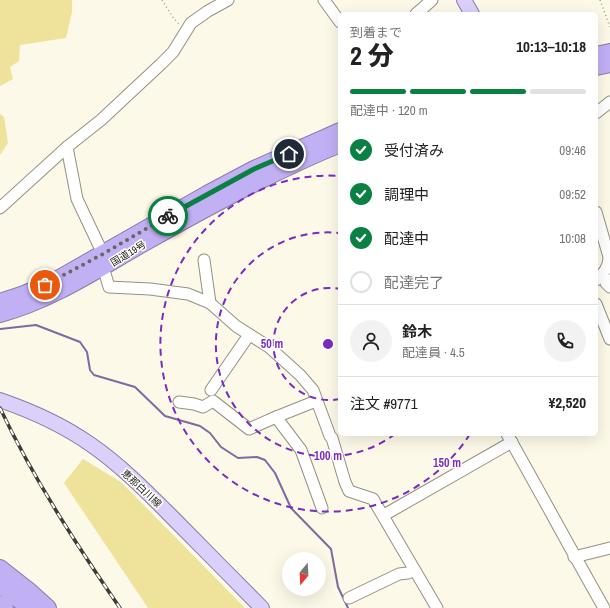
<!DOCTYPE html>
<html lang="ja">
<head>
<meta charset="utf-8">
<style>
	:root { --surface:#fff; --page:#f2f2f2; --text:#222; --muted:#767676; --line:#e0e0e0; --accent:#0b8043 }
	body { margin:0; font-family:"Archivo Narrow","Noto Sans JP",sans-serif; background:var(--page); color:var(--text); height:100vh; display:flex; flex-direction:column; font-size:15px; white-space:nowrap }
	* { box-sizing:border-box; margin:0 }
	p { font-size:13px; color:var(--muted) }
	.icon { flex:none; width:22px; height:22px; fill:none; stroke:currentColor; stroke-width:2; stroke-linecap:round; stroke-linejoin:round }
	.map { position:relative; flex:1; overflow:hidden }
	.drawer { position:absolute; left:338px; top:12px; width:260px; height:424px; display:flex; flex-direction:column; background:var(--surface); border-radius:6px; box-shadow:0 4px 16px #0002 }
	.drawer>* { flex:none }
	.needle { width:26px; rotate:198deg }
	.fabs { position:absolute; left:282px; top:552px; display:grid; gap:8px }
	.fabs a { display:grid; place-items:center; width:44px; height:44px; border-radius:50%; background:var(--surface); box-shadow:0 4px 16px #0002; font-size:20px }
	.pin { position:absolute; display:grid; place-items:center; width:34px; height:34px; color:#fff; margin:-17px; border:2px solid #fff; border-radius:50%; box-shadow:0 1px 4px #0007 }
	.courier { position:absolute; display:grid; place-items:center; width:40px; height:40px; margin:-20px; border:3px solid #0b8043; border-radius:50%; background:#fff; color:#222; box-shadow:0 1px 5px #0007 }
	.headline em { font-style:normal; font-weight:800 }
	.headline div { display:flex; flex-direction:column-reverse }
	.headline { display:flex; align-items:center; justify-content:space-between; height:68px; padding:0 12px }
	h1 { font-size:26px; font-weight:800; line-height:30px }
	.bar { display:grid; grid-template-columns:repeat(4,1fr); gap:6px 4px; align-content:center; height:48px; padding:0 12px }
	.bar i { height:5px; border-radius:3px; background:var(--line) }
	.bar .selected { background:var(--accent) }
	.bar p { grid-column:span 4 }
	.line { display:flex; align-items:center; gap:10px; padding:0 12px; border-top:1px solid var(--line) }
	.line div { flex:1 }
	.round { display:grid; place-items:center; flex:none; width:42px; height:42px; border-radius:21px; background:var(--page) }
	ol { padding:0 12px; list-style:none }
	li { display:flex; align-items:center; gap:12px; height:44px }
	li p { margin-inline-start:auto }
	li .icon { padding:4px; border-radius:50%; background:var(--accent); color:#fff; stroke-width:4 }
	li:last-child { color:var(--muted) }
	li i { width:22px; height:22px; border:2px solid var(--line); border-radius:50% }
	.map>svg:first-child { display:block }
	.green { fill:#efe29a }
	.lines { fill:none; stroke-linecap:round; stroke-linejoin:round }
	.stream { stroke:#7b6ba0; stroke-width:2 }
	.minor-casing { stroke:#939182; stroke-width:13 }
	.major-casing { stroke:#877ba6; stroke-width:16 }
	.highway-casing { stroke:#877ba6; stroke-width:18 }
	.path { stroke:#a3a094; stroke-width:1.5; stroke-dasharray:1 3; stroke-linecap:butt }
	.minor { stroke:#fff; stroke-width:11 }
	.major { stroke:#dad0f9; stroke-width:14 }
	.highway { stroke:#c2b0f5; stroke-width:16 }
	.rail-casing { stroke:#3e3d35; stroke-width:3.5 }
	.rail { stroke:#fff; stroke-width:2; stroke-dasharray:6; stroke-linecap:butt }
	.done { stroke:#69675e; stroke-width:4; stroke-dasharray:0 7.2 }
	.route { stroke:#0b8043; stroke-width:5 }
	.ring { fill:none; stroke:#7b2cbf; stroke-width:2; stroke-dasharray:7 5 }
	.labels { text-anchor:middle; stroke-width:3; stroke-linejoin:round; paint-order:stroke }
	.street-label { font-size:10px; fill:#1a1913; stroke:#fff }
	.centre { fill:#7b2cbf; stroke:#fff; stroke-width:2 }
	.ring-label { font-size:12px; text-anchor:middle; font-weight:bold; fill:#7b2cbf; stroke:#fff; stroke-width:3; stroke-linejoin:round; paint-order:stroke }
</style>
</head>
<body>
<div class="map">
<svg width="610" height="608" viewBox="0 0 610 608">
	<rect width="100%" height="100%" fill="#fcf9e8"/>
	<g class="green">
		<polygon points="0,0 72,0 72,12 66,38 20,45 19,61 10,67 13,79 0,86"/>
		<polygon points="0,114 4,117 8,143 0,155"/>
		<polygon points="83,459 121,482 245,608 148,608 64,483"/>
	</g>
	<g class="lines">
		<polyline class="stream" points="0,329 36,325 80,342 87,352 90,370 94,375 135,387 165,416 200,426 210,433 221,447 238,458 257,457 265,460 275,473 291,508 331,549 338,587 348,608"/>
		<g class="minor-casing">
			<g id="minor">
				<polyline points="324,0 340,22"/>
				<polyline points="416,14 432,0"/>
				<polyline points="596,113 610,102"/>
				<polyline points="67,147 77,199 103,254"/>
				<polyline points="0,208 67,147 101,120 161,64 173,52 191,23 208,11 228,0"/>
				<path d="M 596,212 L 609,257 C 609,267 604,274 596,280"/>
				<polyline points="204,260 210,303"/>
				<polyline points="103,267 109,287 150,289 188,294 210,303 236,326 269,347 300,375 313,390 330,436 332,438 345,482 349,491 373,499 437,608"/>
				<polyline points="610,280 606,283 610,287"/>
				<polyline points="596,304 610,339"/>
				<polyline points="211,390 249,335"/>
				<polyline points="179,402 194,404 203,407 213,401 249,429 276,417 301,450 322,508"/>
				<polyline points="276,417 316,401"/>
				<path d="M 507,434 C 540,492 571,550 604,608"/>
				<polyline points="384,515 512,442"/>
				<polyline points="574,557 610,548"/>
				<polyline points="349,598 399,574 408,573 414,570"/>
			</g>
		</g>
		<g class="major-casing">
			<g id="major">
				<polyline points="464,0 472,14"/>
				<path d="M 0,400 C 32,411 63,425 90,444 C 122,466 149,494 176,521 C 205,550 233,579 262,608"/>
			</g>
		</g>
		<g class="highway-casing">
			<g id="highway">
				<polyline points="596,55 610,52"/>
				<polyline points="596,67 610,64"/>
				<polyline points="0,302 24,294 56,280 207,194 254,169 340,131"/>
				<path d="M 0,314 C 52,300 98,269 144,243 C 208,207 272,172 340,144"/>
				<polyline points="0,568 28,590 48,608"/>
				<polyline points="0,585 29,608"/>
				<polyline points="0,604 5,608"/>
			</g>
		</g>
		<g class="path">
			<polyline points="162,0 174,19 179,24"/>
			<polyline points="600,0 610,27"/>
		</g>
		<use href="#minor" class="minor"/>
		<use href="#major" class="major"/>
		<use href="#highway" class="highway"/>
		<g class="rail-casing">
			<path id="rail" d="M 0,408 C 33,478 76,544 120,608"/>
		</g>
		<use href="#rail" class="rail"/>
	</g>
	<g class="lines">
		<polyline class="done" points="45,285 103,254 168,216"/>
		<polyline class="route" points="168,216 254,169 289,154"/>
	</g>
	<g class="ring">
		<path d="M340 399A56 56 0 1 1 340 289"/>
		<path d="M395 434A112 112 0 1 1 340 233"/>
		<path d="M470 434A168 168 0 1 1 340 176"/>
	</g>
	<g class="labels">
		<g class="street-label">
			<text transform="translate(128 253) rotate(-31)" y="4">国道19号</text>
			<text transform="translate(142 488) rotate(43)" y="4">恵那白川線</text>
		</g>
	</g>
	<circle cx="328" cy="344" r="6" class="centre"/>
	<g class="ring-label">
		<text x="272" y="348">50 m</text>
		<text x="328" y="460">100 m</text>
		<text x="447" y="467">150 m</text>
	</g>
</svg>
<div class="fabs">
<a><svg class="needle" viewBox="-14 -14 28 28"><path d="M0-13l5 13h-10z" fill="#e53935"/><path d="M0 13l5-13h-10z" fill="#767676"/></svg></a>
</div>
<div class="pin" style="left:45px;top:285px;background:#ea580c"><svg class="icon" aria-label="bag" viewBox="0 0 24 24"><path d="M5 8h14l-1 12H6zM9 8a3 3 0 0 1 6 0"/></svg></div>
<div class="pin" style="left:289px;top:154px;background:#1f2937"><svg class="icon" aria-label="home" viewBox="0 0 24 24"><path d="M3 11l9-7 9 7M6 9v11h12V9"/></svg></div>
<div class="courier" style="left:168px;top:216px"><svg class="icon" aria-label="bike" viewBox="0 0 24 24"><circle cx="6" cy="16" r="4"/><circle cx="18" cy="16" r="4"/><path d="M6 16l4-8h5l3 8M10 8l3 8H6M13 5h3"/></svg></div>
<section class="drawer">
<div class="headline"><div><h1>2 分</h1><p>到着まで</p></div><em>10:13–10:18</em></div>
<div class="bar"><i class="selected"></i><i class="selected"></i><i class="selected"></i><i></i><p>配達中 · 120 m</p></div>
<ol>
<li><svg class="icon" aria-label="check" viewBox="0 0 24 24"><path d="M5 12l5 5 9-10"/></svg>受付済み<p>09:46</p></li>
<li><svg class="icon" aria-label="check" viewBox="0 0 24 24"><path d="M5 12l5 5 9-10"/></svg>調理中<p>09:52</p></li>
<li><svg class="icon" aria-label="check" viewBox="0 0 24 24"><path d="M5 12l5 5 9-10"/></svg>配達中<p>10:08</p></li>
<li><i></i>配達完了</li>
</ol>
<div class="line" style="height:72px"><a class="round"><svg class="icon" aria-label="person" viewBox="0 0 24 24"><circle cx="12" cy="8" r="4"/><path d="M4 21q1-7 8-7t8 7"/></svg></a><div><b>鈴木</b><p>配達員 · 4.5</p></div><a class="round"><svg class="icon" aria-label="phone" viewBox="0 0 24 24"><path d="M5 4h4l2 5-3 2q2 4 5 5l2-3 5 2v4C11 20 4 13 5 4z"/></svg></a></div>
<div class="line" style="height:52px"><div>注文 #9771</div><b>¥2,520</b></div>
</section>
</div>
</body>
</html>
